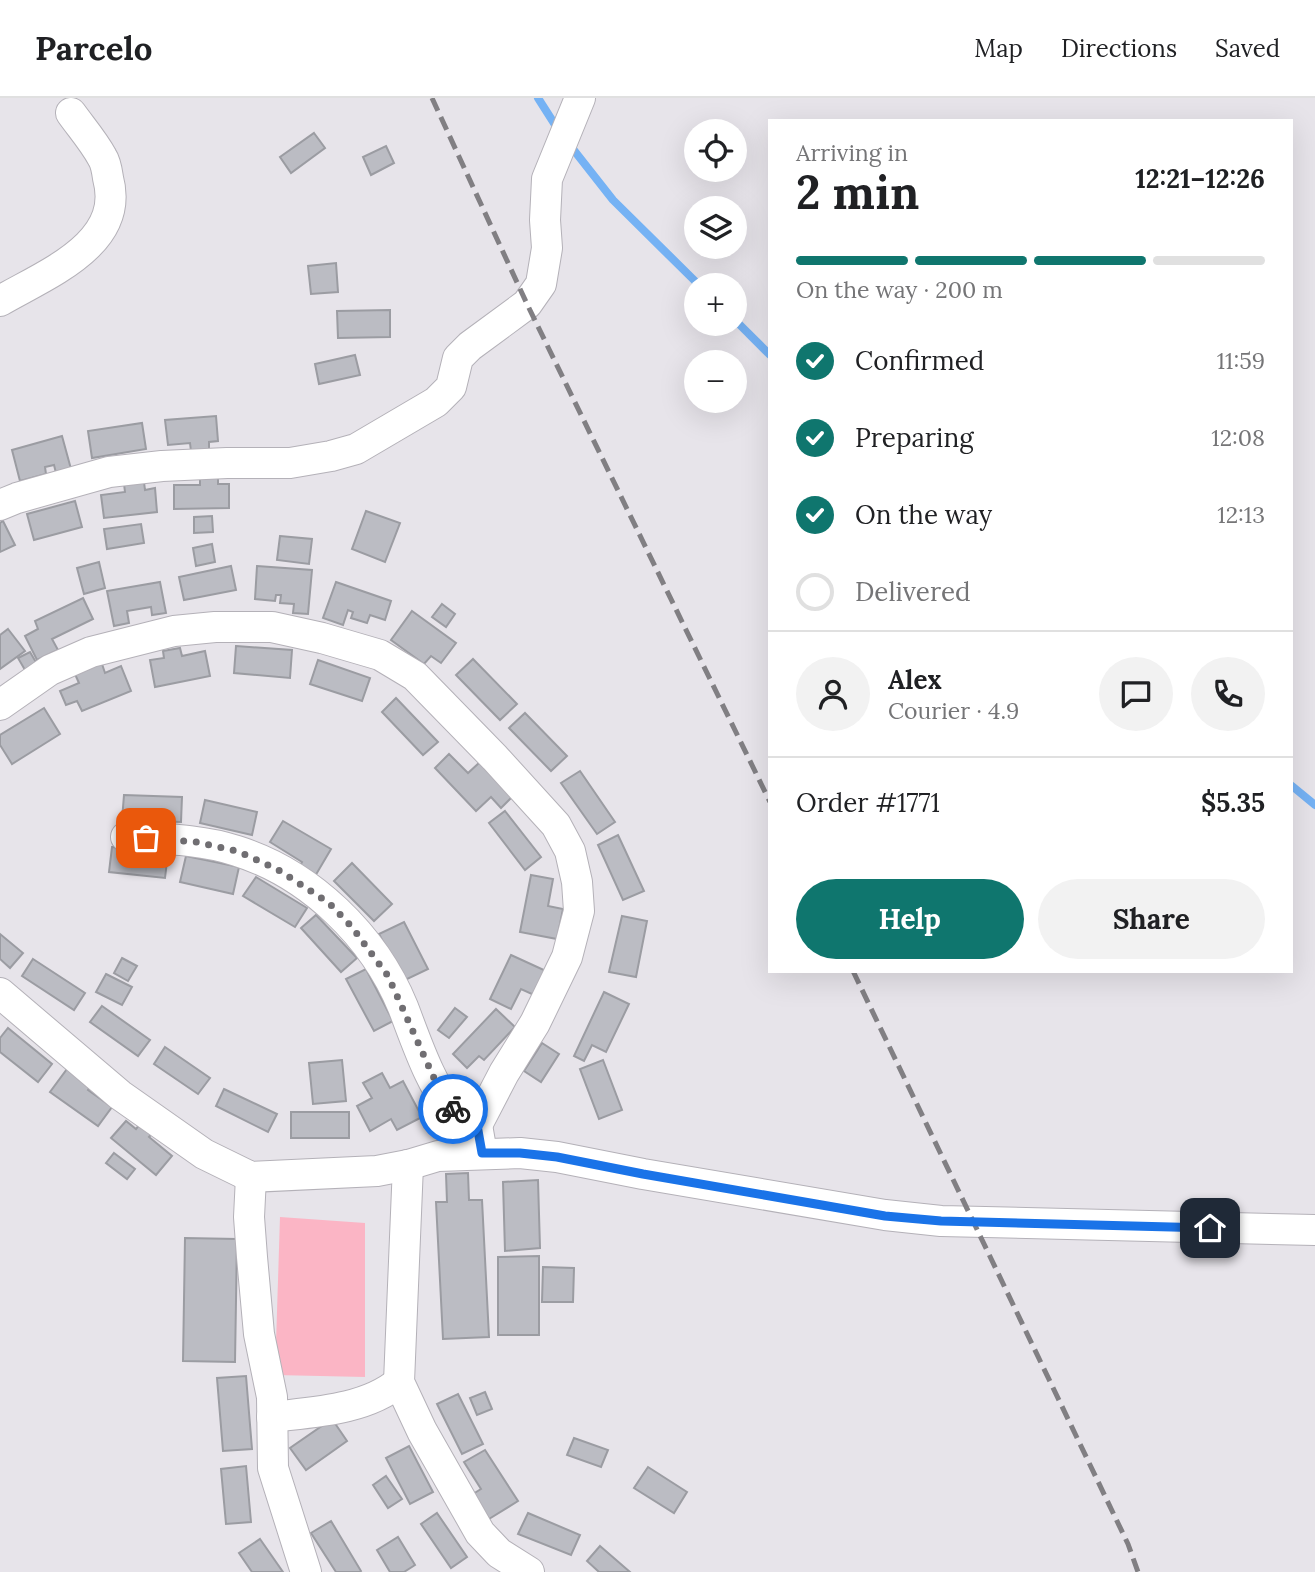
<!DOCTYPE html>
<html lang="en">
<head>
<meta charset="utf-8">
<style>
	:root { --surface:#fff; --page:#f2f2f2; --text:#202124; --muted:#757577; --line:#e0e0e0; --accent:#0f766e }
	body { margin:0; font-family:Lora,serif; background:var(--page); color:var(--text); height:100vh; display:flex; flex-direction:column; font-size:26px; white-space:nowrap }
	* { box-sizing:border-box; margin:0 }
	p { font-size:23px; color:var(--muted) }
	.icon { flex:none; width:38px; height:38px; fill:none; stroke:currentColor; stroke-width:2; stroke-linecap:round; stroke-linejoin:round }
	.map { position:relative; flex:1; overflow:hidden }
	.details { position:absolute; left:768px; top:21px; width:525px; height:854px; display:flex; flex-direction:column; background:var(--surface); border-radius:0px; box-shadow:0 7px 28px #0002 }
	.details>* { flex:none }
	.controls { position:absolute; left:684px; top:21px; display:grid; gap:14px }
	.controls a { display:grid; place-items:center; width:63px; height:63px; border-radius:50%; background:var(--surface); box-shadow:0 7px 28px #0002; font-size:35px }
	.pin { position:absolute; display:grid; place-items:center; width:60px; height:60px; color:#fff; margin:-30px; border-radius:14px; box-shadow:0 4px 10px #0006 }
	.courier { position:absolute; display:grid; place-items:center; width:70px; height:70px; margin:-35px; border:5px solid #1a73e8; border-radius:50%; background:#fff; color:#222; box-shadow:0 2px 9px #0007 }
	.head em { font-style:normal; font-weight:700 }
	.head div { display:flex; flex-direction:column-reverse }
	.head { display:flex; align-items:center; justify-content:space-between; height:119px; padding:0 28px }
	h1 { font-size:46px; font-weight:700; line-height:52px }
	.bar { display:grid; grid-template-columns:repeat(4,1fr); gap:10px 7px; align-content:center; height:84px; padding:0 28px }
	.bar i { height:9px; border-radius:5px; background:var(--line) }
	.bar .current { background:var(--accent) }
	.bar p { grid-column:span 4 }
	.line { display:flex; align-items:center; gap:18px; padding:0 28px; border-top:2px solid var(--line) }
	.line div { flex:1 }
	.round { display:grid; place-items:center; flex:none; width:74px; height:74px; border-radius:37px; background:var(--page) }
	ol { padding:0 28px; list-style:none }
	li { display:flex; align-items:center; gap:21px; height:77px }
	li p { margin-inline-start:auto }
	li .icon { padding:7px; border-radius:50%; background:var(--accent); color:#fff; stroke-width:4 }
	li:last-child { color:var(--muted) }
	li i { width:38px; height:38px; border:4px solid var(--line); border-radius:50% }
	.cta { display:flex; gap:14px; margin-top:auto; padding:14px 28px }
	.cta a { flex:1; height:80px; border-radius:42px; background:var(--accent); color:#fff; font-size:28px; font-weight:700; line-height:80px; text-align:center }
	.cta a+a { background:var(--page); color:var(--text) }
	header { display:flex; align-items:center; gap:42px; box-sizing:border-box; height:98px; padding:0 35px; background:var(--surface); border-bottom:2px solid var(--line) }
	header strong { font-size:33px }
	nav { display:flex; gap:38px; margin-inline-start:auto; font-size:24px }
	.map>svg:first-child { display:block }
	.green { fill:#fbb5c5 }
	.lines { fill:none; stroke-linecap:round; stroke-linejoin:round }
	.stream { stroke:#75b2f4; stroke-width:8 }
	.building { fill:#bbbcc3; stroke:#9b9ca2; stroke-width:2 }
	.minor-casing { stroke:#b4b1b8; stroke-width:32 }
	.minor { stroke:#fff; stroke-width:30 }
	.rail { stroke:#817f83; stroke-width:5; stroke-dasharray:14 7; stroke-linecap:butt }
	.done { stroke:#706e72; stroke-width:7; stroke-dasharray:0 12.6 }
	.route { stroke:#1a73e8; stroke-width:9 }
</style>
</head>
<body>
<header>
<strong>Parcelo</strong>
<nav><a>Map</a><a>Directions</a><a>Saved</a></nav>
</header>
<div class="map">
<svg width="1315" height="1474" viewBox="0 0 1315 1474">
	<rect width="100%" height="100%" fill="#e7e4ea"/>
	<polygon class="green" points="280,1119 365,1125 365,1279 275,1277"/>
	<g class="lines">
		<g class="stream">
			<polyline points="538,0 559,33"/>
			<polyline points="569,46 613,102 699,187"/>
			<polyline points="735,222 770,257"/>
			<polyline points="1292,688 1315,707"/>
		</g>
	</g>
	<g class="building">
		<polygon points="314,35 325,50 291,75 280,59"/>
		<polygon points="386,48 394,65 371,77 363,59"/>
		<polygon points="336,165 338,194 311,196 308,168"/>
		<polygon points="390,212 390,239 338,240 337,213"/>
		<polygon points="355,257 360,277 319,286 315,266"/>
		<polygon points="216,318 218,343 209,344 209,352 191,353 190,345 168,347 165,322"/>
		<polygon points="142,325 146,351 92,360 88,333"/>
		<polygon points="62,338 71,371 56,375 54,367 45,369 46,376 20,383 12,352"/>
		<polygon points="200,377 218,377 218,386 229,386 229,410 174,411 174,387 200,387"/>
		<polygon points="144,384 145,392 155,390 157,414 104,420 101,397 125,394 124,386"/>
		<polygon points="75,403 82,429 34,442 27,416"/>
		<polygon points="366,413 400,425 385,464 352,451"/>
		<polygon points="212,418 213,434 194,435 194,419"/>
		<polygon points="3,423 15,447 0,454 0,425"/>
		<polygon points="141,426 144,445 107,451 104,431"/>
		<polygon points="280,438 312,441 309,466 277,462"/>
		<polygon points="212,446 215,464 196,468 193,450"/>
		<polygon points="99,464 105,490 84,496 77,470"/>
		<polygon points="231,468 236,492 184,502 179,479"/>
		<polygon points="257,468 312,472 308,516 293,515 294,506 280,505 281,497 276,497 275,503 255,501"/>
		<polygon points="160,484 166,515 152,517 151,509 127,513 129,525 114,528 107,493"/>
		<polygon points="336,484 391,503 385,522 370,517 367,525 351,520 353,514 348,512 343,527 323,520"/>
		<polygon points="83,500 93,521 52,541 58,552 37,562 25,538 38,531 35,523"/>
		<polygon points="442,506 455,516 446,529 432,519"/>
		<polygon points="412,513 456,545 441,565 431,558 424,566 391,542"/>
		<polygon points="8,531 25,553 0,571 0,537"/>
		<polygon points="236,548 292,552 290,580 234,575"/>
		<polygon points="180,550 182,558 205,553 210,578 155,589 150,562 164,560 163,553"/>
		<polygon points="30,554 37,566 25,572 18,560"/>
		<polygon points="473,561 517,606 500,622 456,577"/>
		<polygon points="318,562 370,580 362,603 310,586"/>
		<polygon points="101,563 105,575 121,568 131,593 82,613 77,603 66,607 60,593 79,585 74,574"/>
		<polygon points="396,600 438,644 423,657 382,614"/>
		<polygon points="44,610 60,636 12,666 0,647 0,637"/>
		<polygon points="525,615 567,658 551,673 509,630"/>
		<polygon points="449,656 468,675 480,664 513,698 501,710 491,699 476,713 435,670"/>
		<polygon points="580,673 615,724 597,736 561,685"/>
		<polygon points="124,697 182,699 181,724 122,722"/>
		<polygon points="205,702 257,714 252,737 200,725"/>
		<polygon points="505,713 541,759 525,772 489,725"/>
		<polygon points="283,723 331,751 314,780 298,771 302,764 270,744"/>
		<polygon points="618,737 644,793 623,802 598,747"/>
		<polygon points="112,749 168,755 165,780 109,774"/>
		<polygon points="186,758 239,769 233,796 180,784"/>
		<polygon points="352,765 392,806 374,823 334,783"/>
		<polygon points="531,777 553,781 548,808 563,811 557,841 520,834"/>
		<polygon points="256,779 307,810 295,829 243,798"/>
		<polygon points="316,817 357,860 341,874 301,830"/>
		<polygon points="622,818 647,823 636,879 609,874"/>
		<polygon points="404,824 428,871 403,883 379,836"/>
		<polygon points="0,836 23,855 10,870 0,861"/>
		<polygon points="511,857 546,873 534,897 521,891 511,911 490,901"/>
		<polygon points="122,860 137,868 128,883 114,875"/>
		<polygon points="33,861 85,895 74,912 22,878"/>
		<polygon points="366,871 393,923 374,933 346,881"/>
		<polygon points="106,876 132,889 122,907 96,894"/>
		<polygon points="604,894 629,906 606,954 592,947 584,963 574,958"/>
		<polygon points="102,908 150,942 138,958 90,924"/>
		<polygon points="455,910 467,919 449,940 438,932"/>
		<polygon points="496,911 515,929 484,962 479,958 467,970 453,956"/>
		<polygon points="8,930 52,966 38,984 0,954 0,940"/>
		<polygon points="542,945 559,956 541,984 524,973"/>
		<polygon points="165,949 210,980 198,996 154,966"/>
		<polygon points="342,962 346,1003 313,1006 309,965"/>
		<polygon points="603,962 622,1012 599,1021 580,971"/>
		<polygon points="70,967 93,984 88,992 112,1009 98,1028 50,994"/>
		<polygon points="382,975 390,990 403,983 422,1019 397,1032 391,1021 370,1033 357,1008 372,1000 363,985"/>
		<polygon points="224,991 277,1016 268,1034 216,1008"/>
		<rect x="291" y="1014" width="58" height="26"/>
		<polygon points="145,1020 157,1030 149,1039 172,1058 156,1077 111,1040 126,1023 136,1031"/>
		<polygon points="114,1055 135,1071 127,1081 106,1065"/>
		<polygon points="468,1075 469,1102 482,1102 489,1239 443,1241 436,1104 447,1104 446,1076"/>
		<polygon points="538,1082 540,1150 505,1153 503,1084"/>
		<polygon points="185,1140 237,1141 235,1264 183,1263"/>
		<polygon points="539,1158 539,1237 498,1237 498,1159"/>
		<polygon points="543,1169 574,1170 573,1204 542,1204"/>
		<polygon points="246,1278 252,1351 223,1353 217,1280"/>
		<polygon points="485,1294 492,1311 477,1317 470,1300"/>
		<polygon points="458,1296 483,1346 462,1356 437,1306"/>
		<polygon points="332,1321 347,1343 306,1372 290,1350"/>
		<polygon points="574,1340 608,1352 601,1369 567,1357"/>
		<polygon points="409,1348 433,1394 410,1406 386,1360"/>
		<polygon points="485,1352 518,1403 489,1421 473,1396 481,1391 464,1364"/>
		<polygon points="246,1368 251,1424 226,1426 221,1371"/>
		<polygon points="648,1369 687,1394 674,1415 634,1390"/>
		<polygon points="386,1378 402,1401 388,1410 373,1387"/>
		<polygon points="437,1415 467,1459 451,1470 421,1426"/>
		<polygon points="528,1415 580,1437 571,1457 518,1436"/>
		<polygon points="331,1423 361,1473 360,1474 336,1474 311,1435"/>
		<polygon points="398,1439 415,1467 404,1474 390,1474 377,1452"/>
		<polygon points="260,1441 283,1474 252,1474 239,1455"/>
		<polygon points="600,1448 630,1474 599,1474 587,1463"/>
	</g>
	<g class="lines">
		<g class="minor-casing">
			<g id="minor">
				<path d="M 0,203 C 46,176 126,146 108,80 C 107,73 106,65 102,59 C 94,44 81,29 71,15"/>
				<polyline points="0,407 17,400 109,374 162,368 227,365 290,365 331,358 356,351 436,304 451,289 458,260 470,248 527,206 541,186 547,150 545,122 547,81 580,0"/>
				<polyline points="0,607 50,572 91,554 174,533 215,529 272,529 322,540 380,557 415,578 495,660 556,727 570,753 577,784 579,813 567,859 535,925 504,975 477,1027"/>
				<path d="M 126,739 C 162,741 201,741 237,753 C 310,776 374,838 403,909 C 415,940 433,996 458,1017 C 463,1022 471,1024 477,1027 L 480,1044"/>
				<polyline points="0,895 120,997 204,1056 251,1079 377,1073 408,1067 438,1058 520,1055 557,1059 643,1076 885,1117 941,1123 1315,1132"/>
				<polyline points="408,1067 399,1284 422,1333 480,1435 499,1455 529,1474"/>
				<polyline points="251,1079 249,1119 252,1159 259,1236 272,1299 273,1370 306,1474"/>
				<path d="M 272,1319 C 313,1314 366,1312 399,1284"/>
			</g>
		</g>
		<use href="#minor" class="minor"/>
		<g class="rail">
			<polyline points="432,0 527,206 770,704"/>
			<polyline points="853,873 1128,1446 1138,1474"/>
		</g>
	</g>
	<g class="lines">
		<polyline class="done" points="146,740 196,744 237,753 277,771 329,805 352,829 388,878 443,1000 453,1011"/>
		<polyline class="route" points="453,1011 459,1018 477,1027 482,1055 520,1055 557,1059 643,1076 885,1118 941,1123 1210,1130"/>
	</g>
</svg>
<div class="controls">
<a><svg class="icon" aria-label="locate" viewBox="0 0 24 24"><circle cx="12" cy="12" r="6"/><path d="M12 2v4M12 18v4M2 12h4M18 12h4"/></svg></a>
<a><svg class="icon" aria-label="layers" viewBox="0 0 24 24"><path d="M12 4l9 5-9 5-9-5zM3 14l9 5 9-5"/></svg></a>
<a>+</a>
<a>−</a>
</div>
<div class="pin" style="left:146px;top:740px;background:#ea580c"><svg class="icon" aria-label="bag" viewBox="0 0 24 24"><path d="M5 8h14l-1 12H6zM9 8a3 3 0 0 1 6 0"/></svg></div>
<div class="pin" style="left:1210px;top:1130px;background:#1f2937"><svg class="icon" aria-label="home" viewBox="0 0 24 24"><path d="M3 11l9-7 9 7M6 9v11h12V9"/></svg></div>
<div class="courier" style="left:453px;top:1011px"><svg class="icon" aria-label="bike" viewBox="0 0 24 24"><circle cx="6" cy="16" r="4"/><circle cx="18" cy="16" r="4"/><path d="M6 16l4-8h5l3 8M10 8l3 8H6M13 5h3"/></svg></div>
<section class="details">
<div class="head"><div><h1>2 min</h1><p>Arriving in</p></div><em>12:21–12:26</em></div>
<div class="bar"><i class="current"></i><i class="current"></i><i class="current"></i><i></i><p>On the way · 200 m</p></div>
<ol>
<li><svg class="icon" aria-label="check" viewBox="0 0 24 24"><path d="M5 12l5 5 9-10"/></svg>Confirmed<p>11:59</p></li>
<li><svg class="icon" aria-label="check" viewBox="0 0 24 24"><path d="M5 12l5 5 9-10"/></svg>Preparing<p>12:08</p></li>
<li><svg class="icon" aria-label="check" viewBox="0 0 24 24"><path d="M5 12l5 5 9-10"/></svg>On the way<p>12:13</p></li>
<li><i></i>Delivered</li>
</ol>
<div class="line" style="height:126px"><a class="round"><svg class="icon" aria-label="person" viewBox="0 0 24 24"><circle cx="12" cy="8" r="4"/><path d="M4 21q1-7 8-7t8 7"/></svg></a><div><b>Alex</b><p>Courier · 4.9</p></div><a class="round"><svg class="icon" aria-label="chat" viewBox="0 0 24 24"><path d="M4 5h16v11H9l-5 4z"/></svg></a><a class="round"><svg class="icon" aria-label="phone" viewBox="0 0 24 24"><path d="M5 4h4l2 5-3 2q2 4 5 5l2-3 5 2v4C11 20 4 13 5 4z"/></svg></a></div>
<div class="line" style="height:91px"><div>Order #1771</div><b>$5.35</b></div>
<div class="cta"><a>Help</a><a>Share</a></div>
</section>
</div>
</body>
</html>
